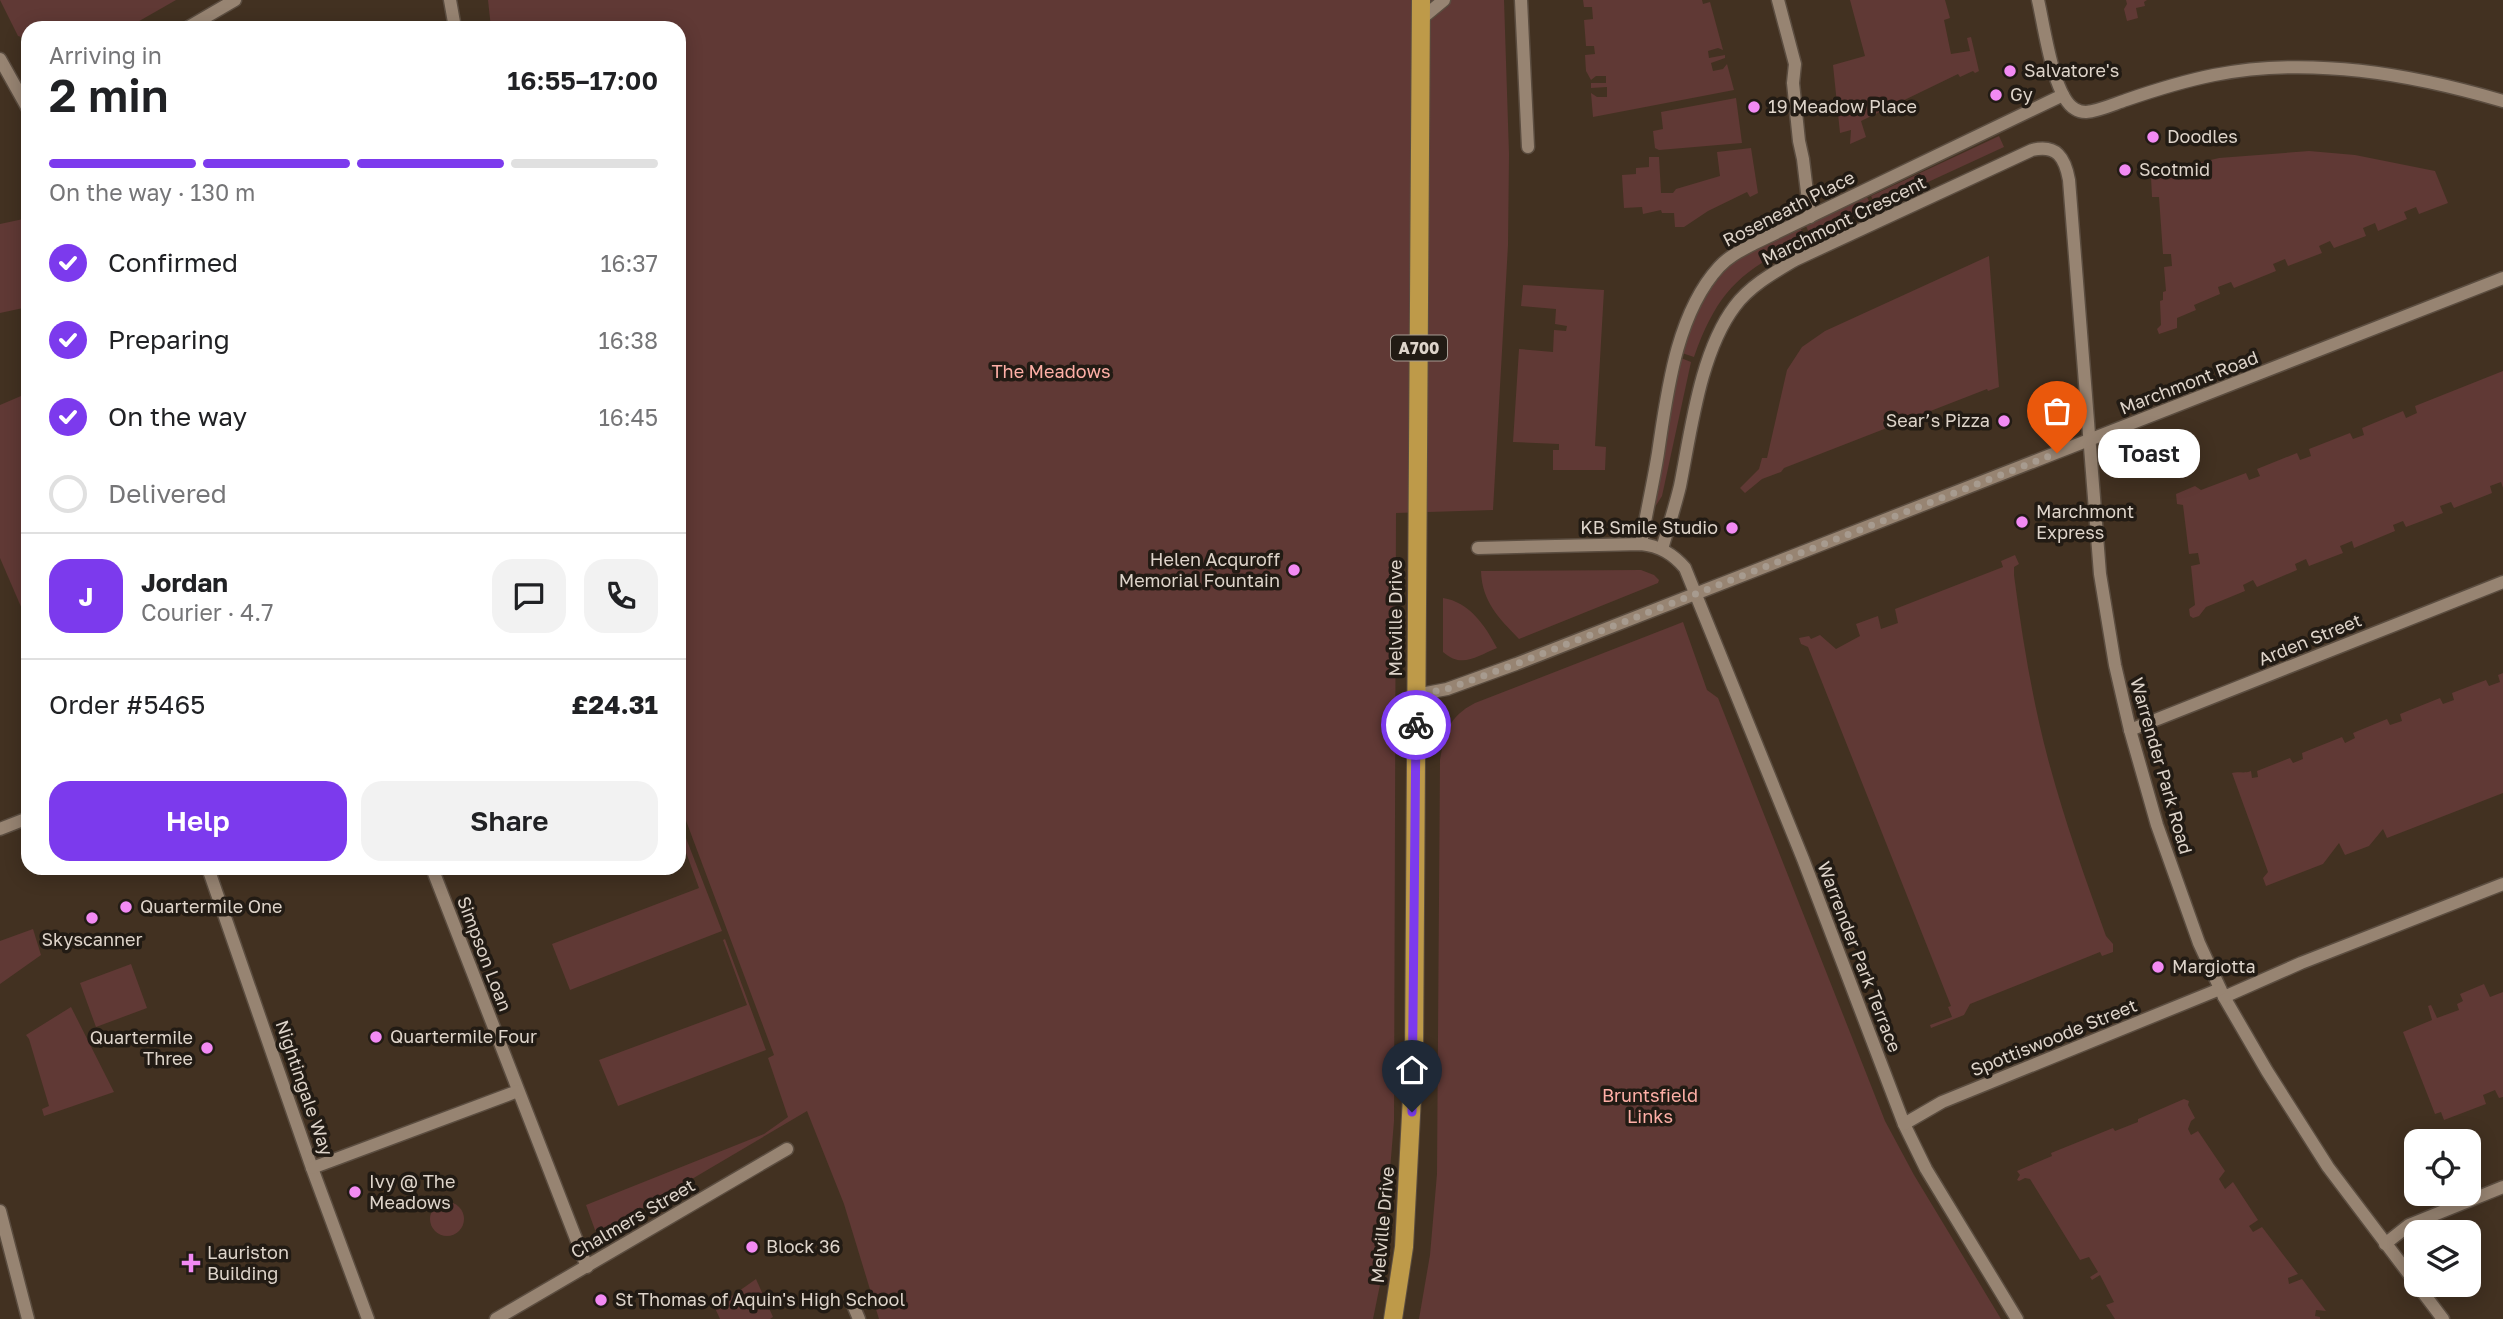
<!DOCTYPE html>
<html lang="en">
<head>
<meta charset="utf-8">
<style>
	:root { --surface:#fff; --page:#f2f2f2; --text:#202124; --muted:#757577; --line:#e0e0e0; --accent:#7c3aed }
	body { margin:0; font-family:"Golos Text",sans-serif; background:var(--page); color:var(--text); height:100vh; display:flex; flex-direction:column; font-size:26px; white-space:nowrap }
	* { box-sizing:border-box; margin:0 }
	p { font-size:23px; color:var(--muted) }
	.icon { flex:none; width:38px; height:38px; fill:none; stroke:currentColor; stroke-width:2; stroke-linecap:round; stroke-linejoin:round }
	.map { position:relative; flex:1; overflow:hidden }
	.details { position:absolute; left:21px; top:21px; width:665px; height:854px; display:flex; flex-direction:column; background:var(--surface); border-radius:21px; box-shadow:0 4px 18px #0003 }
	.details>* { flex:none }
	.controls { position:absolute; left:2404px; top:1129px; display:grid; gap:14px }
	.controls a { display:grid; place-items:center; width:77px; height:77px; border-radius:14px; background:var(--surface); box-shadow:0 4px 18px #0003; font-size:35px }
	.pin { position:absolute; display:grid; place-items:center; width:60px; height:60px; color:#fff; margin:-72px -30px; border-radius:50% 50% 50% 0; rotate:-45deg; box-shadow:0 0 7px #0007 }
	.pin .icon { rotate:45deg }
	.courier { position:absolute; display:grid; place-items:center; width:70px; height:70px; margin:-35px; border:5px solid #7c3aed; border-radius:50%; background:#fff; color:#222; box-shadow:0 2px 9px #0007 }
	.bubble { position:absolute; height:49px; border-radius:21px; background:var(--surface); box-shadow:0 4px 18px #0003; font-size:23px; font-weight:600; line-height:49px; text-align:center }
	.head em { font-style:normal; font-weight:600 }
	.head div { display:flex; flex-direction:column-reverse }
	.head { display:flex; align-items:center; justify-content:space-between; height:119px; padding:0 28px }
	h1 { font-size:46px; font-weight:600; line-height:52px }
	.bar { display:grid; grid-template-columns:repeat(4,1fr); gap:10px 7px; align-content:center; height:84px; padding:0 28px }
	.bar i { height:9px; border-radius:5px; background:var(--line) }
	.bar .selected { background:var(--accent) }
	.bar p { grid-column:span 4 }
	.line { display:flex; align-items:center; gap:18px; padding:0 28px; border-top:2px solid var(--line) }
	.line div { flex:1 }
	.round { display:grid; place-items:center; flex:none; width:74px; height:74px; border-radius:21px; background:var(--page) }
	ol { padding:0 28px; list-style:none }
	li { display:flex; align-items:center; gap:21px; height:77px }
	li p { margin-inline-start:auto }
	li .icon { padding:7px; border-radius:50%; background:var(--accent); color:#fff; stroke-width:4 }
	li:last-child { color:var(--muted) }
	li i { width:38px; height:38px; border:4px solid var(--line); border-radius:50% }
	.button { display:flex; gap:14px; margin-top:auto; padding:14px 28px }
	.button a { flex:1; height:80px; border-radius:21px; background:var(--accent); color:#fff; font-size:28px; font-weight:600; line-height:80px; text-align:center }
	.button a+a { background:var(--page); color:var(--text) }
	.map>svg:first-child { display:block }
	.green { fill:#603935 }
	.lines { fill:none; stroke-linecap:round; stroke-linejoin:round }
	.minor-casing { stroke:#5b4d40; stroke-width:15 }
	.major-casing { stroke:#5b4d40; stroke-width:20 }
	.minor { stroke:#978472; stroke-width:12 }
	.major { stroke:#be9a49; stroke-width:18 }
	.done { stroke:#a79b8f; stroke-width:7; stroke-dasharray:0 12.6 }
	.route { stroke:#7c3aed; stroke-width:9 }
	.poi-dot { fill:#f28af3; stroke:#221b14; stroke-width:2.5 }
	.labels { text-anchor:middle; stroke-width:7; stroke-linejoin:round; paint-order:stroke }
	.shield { fill:#221b14; stroke:#a69c93; stroke-width:2 }
	.shield-label { font-size:16px; font-weight:bold; fill:#ded4ca }
	.poi-label { font-size:18px; fill:#ded4ca; stroke:#221b14; text-anchor:start }
	.street-label { font-size:18px; fill:#ded4ca; stroke:#221b14 }
	.park-label { font-size:18px; fill:#feafa6; stroke:#221b14 }
</style>
</head>
<body>
<div class="map">
<svg width="2503" height="1319" viewBox="0 0 2503 1319">
	<rect width="100%" height="100%" fill="#423121"/>
	<g class="green">
		<polygon points="0,0 176,0 127,28 28,28 28,39 18,36"/>
		<polygon points="488,0 1504,0 1509,154 1508,245 1493,510 1396,513 1394,1121 1381,1280 1373,1319 879,1319 844,1204 807,1111 602,1232 595,1230 586,1205 764,1134 788,1117 768,1058 774,1055 679,802 679,28 491,28"/>
		<polygon points="1583,0 1702,0 1703,4 1710,2 1723,50 1718,48 1708,51 1709,58 1725,55 1725,58 1711,63 1713,71 1723,69 1727,64 1734,90 1593,117 1591,93 1597,97 1607,97 1607,87 1591,88 1591,83 1606,83 1606,76 1596,76 1591,80 1586,71 1585,55 1595,54 1594,46 1586,46 1584,20 1593,19 1592,7 1584,7"/>
		<polygon points="1850,0 1945,0 1950,18 1944,20 1951,54 1970,51 1967,38 1971,37 1979,71 1975,73 1973,71 1960,77 1958,74 1861,121 1866,137 1850,144 1851,130 1840,133 1833,65 1865,56"/>
		<polygon points="2126,0 2147,0 2144,2 2145,6 2136,8 2138,18 2127,21 2124,9 2127,4"/>
		<polygon points="1736,98 1742,143 1659,150 1655,148 1653,131 1663,129 1661,112"/>
		<polygon points="1999,136 2004,147 1876,206 1871,196"/>
		<polygon points="1751,148 1758,193 1750,197 1747,192 1708,211 1684,227 1675,227 1674,213 1662,213 1661,210 1643,214 1642,207 1624,208 1622,175 1636,174 1636,168 1649,167 1649,157 1659,157 1661,193 1673,193 1676,189 1720,176 1717,152"/>
		<polygon points="2309,151 2355,155 2435,171 2448,203 2419,214 2416,207 2404,212 2407,219 2378,231 2375,223 2363,228 2366,236 2334,248 2330,241 2319,246 2322,253 2288,266 2285,259 2273,264 2276,271 2234,288 2231,282 2218,287 2220,294 2194,305 2196,310 2177,318 2177,328 2159,334 2157,329 2161,325 2160,301 2163,300 2163,292 2166,291 2164,267 2172,266 2171,254 2163,254 2159,197 2152,197 2151,177 2146,174 2150,167 2155,170 2172,166 2173,169 2219,158"/>
		<polygon points="1867,197 1872,208 1811,237 1806,226"/>
		<polygon points="28,218 28,307 0,313 0,224"/>
		<path d="M 1800,228 L 1806,239 C 1742,270 1718,289 1694,357 L 1682,353 C 1695,314 1713,272 1750,251 C 1766,242 1784,236 1800,228 Z"/>
		<polygon points="1989,256 1999,387 1988,391 1987,389 1784,468 1781,472 1762,479 1745,493 1740,488 1759,469 1762,458 1767,458 1787,370 1802,347 1825,331"/>
		<polygon points="1523,285 1604,290 1595,446 1606,447 1605,470 1553,470 1553,450 1559,450 1559,444 1513,442 1519,349 1553,352 1554,330 1566,331 1567,326 1555,324 1556,309 1521,306"/>
		<polygon points="1681,358 1691,362 1662,496 1655,507 1672,399"/>
		<polygon points="2503,371 2503,488 2501,482 2490,486 2492,493 2454,508 2451,502 2440,506 2443,513 2406,527 2403,521 2393,525 2395,531 2354,548 2352,541 2340,546 2343,553 2309,566 2306,559 2295,564 2297,570 2257,587 2253,580 2243,585 2245,591 2206,607 2199,616 2193,618 2190,616 2189,609 2195,605 2191,566 2200,564 2198,553 2189,554 2183,505 2177,504 2176,494 2195,486 2201,490 2246,473 2249,480 2260,476 2257,469 2297,453 2300,460 2311,456 2309,449 2350,433 2353,439 2364,435 2362,428 2403,411 2406,418 2417,413 2415,406"/>
		<polygon points="28,393 28,623 0,558 0,405"/>
		<path d="M 2015,555 L 2019,564 L 2014,567 L 2014,575 C 2022,637 2032,698 2048,759 C 2064,819 2085,878 2106,936 L 2113,944 L 2113,952 L 2102,956 L 2100,952 L 1970,1004 L 1964,1015 L 1931,1028 L 1930,1025 L 1952,1017 L 1948,1007 L 1951,1006 L 1808,647 L 1801,644 L 1799,638 L 1809,636 L 1811,639 L 1820,635 L 1836,649 L 1860,636 L 1856,624 L 1878,616 L 1881,629 L 1898,623 L 1895,609 L 2003,567 L 2001,561 Z"/>
		<path d="M 1641,570 L 1654,575 L 1659,580 L 1658,583 L 1519,639 C 1499,618 1482,602 1481,571 Z"/>
		<path d="M 1443,598 C 1469,602 1485,625 1497,648 C 1477,656 1462,669 1443,652 Z"/>
		<path d="M 1683,622 L 1707,690 L 1718,698 L 1885,1121 L 1914,1175 L 2001,1319 L 1419,1319 L 1430,1255 L 1437,1174 L 1440,760 C 1445,733 1448,717 1475,703 Z"/>
		<path d="M 2503,673 L 2503,793 L 2387,838 L 2383,829 L 2369,846 L 2345,855 L 2339,843 L 2323,864 L 2266,886 L 2263,878 L 2268,872 L 2232,773 C 2238,771 2244,774 2251,771 L 2252,778 L 2258,777 L 2257,771 L 2290,758 L 2293,763 L 2303,759 L 2302,753 L 2342,737 L 2345,743 L 2355,738 L 2353,733 L 2387,719 L 2390,725 L 2402,721 L 2400,714 L 2440,698 L 2443,704 L 2454,700 L 2452,693 L 2486,680 L 2489,686 L 2500,682 L 2498,675 Z"/>
		<polygon points="679,820 722,931 570,990 552,944 699,888 679,833"/>
		<polygon points="33,929 41,955 0,984 0,941"/>
		<polygon points="725,939 766,1050 618,1106 599,1060 747,1005 723,940"/>
		<polygon points="131,964 147,1008 96,1027 80,983"/>
		<polygon points="2484,984 2490,997 2503,992 2503,1097 2499,1098 2495,1090 2483,1095 2486,1104 2444,1120 2441,1112 2435,1114 2403,1032 2432,1020 2428,1006 2431,1005 2437,1018 2459,1010 2457,1004 2463,1001 2460,994"/>
		<polygon points="71,1007 114,1092 44,1116 42,1109 49,1106 29,1039 26,1035"/>
		<polygon points="2184,1099 2189,1101 2188,1105 2195,1118 2191,1121 2188,1129 2191,1135 2198,1131 2225,1171 2219,1179 2225,1189 2233,1182 2258,1220 2249,1226 2253,1232 2262,1227 2298,1274 2288,1278 2289,1284 2302,1279 2326,1311 2316,1310 2315,1316 2320,1317 2320,1319 2115,1319 2106,1305 2114,1302 2100,1275 2092,1280 2090,1277 2098,1272 2089,1257 2080,1260 2030,1179 2025,1178 2019,1181 2017,1180 2020,1175 2017,1171 2052,1156 2051,1153 2113,1128 2115,1131 2138,1122 2138,1119"/>
		<circle cx="447" cy="1219" r="17"/>
		<polygon points="756,1279 773,1317 770,1319 720,1319 715,1308"/>
	</g>
	<g class="lines">
		<g class="minor-casing">
			<g id="minor">
				<polyline points="450,0 455,28"/>
				<polyline points="1521,0 1528,147"/>
				<polyline points="1778,0 1795,64 1793,83 1799,141 1803,159 1810,217"/>
				<path d="M 2038,0 C 2044,25 2053,97 2075,109 C 2078,111 2082,112 2086,112 C 2099,111 2114,104 2126,100 C 2155,90 2184,81 2214,75 C 2310,56 2411,74 2503,101"/>
				<polyline points="1421,19 1444,0"/>
				<polyline points="187,28 235,0"/>
				<polyline points="0,59 28,109"/>
				<path d="M 1641,544 C 1646,514 1653,484 1658,453 C 1667,393 1676,314 1719,267 C 1729,256 1742,250 1755,243 L 2063,95"/>
				<path d="M 1478,548 L 1641,544 C 1660,546 1673,554 1685,568 L 1803,859 L 1904,1124 L 1926,1169 L 2017,1319"/>
				<path d="M 1662,549 C 1668,528 1675,507 1680,486 C 1691,431 1700,352 1735,306 C 1750,286 1773,273 1795,260 L 2032,150 C 2057,144 2065,158 2069,180 L 2100,574 L 2115,665 L 2130,730 L 2157,825 L 2199,943 L 2224,997 L 2267,1071 L 2328,1167 L 2443,1319"/>
				<polyline points="1416,695 1447,689 1516,664 2503,278"/>
				<polyline points="2130,730 2503,582"/>
				<polyline points="0,829 28,818"/>
				<polyline points="208,868 312,1168 368,1319"/>
				<polyline points="432,868 587,1267"/>
				<polyline points="2224,997 2301,963 2503,884"/>
				<polyline points="1904,1124 1942,1102 2220,989"/>
				<polyline points="312,1168 518,1091"/>
				<polyline points="0,1211 28,1319"/>
				<polyline points="2385,1244 2409,1225 2503,1187"/>
				<polyline points="851,1300 859,1319"/>
				<polyline points="496,1319 787,1149"/>
			</g>
		</g>
		<g class="major-casing">
			<polyline id="major" points="1393,1319 1404,1247 1414,1059 1421,0"/>
		</g>
		<use href="#minor" class="minor"/>
		<use href="#major" class="major"/>
	</g>
	<g class="lines">
		<polyline class="done" points="1416,725 1416,695 1447,689 1516,664 2057,453"/>
		<polyline class="route" points="1412,1112 1416,725"/>
	</g>
	<g class="poi-dot">
		<circle cx="2010" cy="71" r="7"/>
		<circle cx="1996" cy="95" r="7"/>
		<circle cx="1754" cy="107" r="7"/>
		<circle cx="2153" cy="137" r="7"/>
		<circle cx="2125" cy="170" r="7"/>
		<circle cx="2004" cy="421" r="7"/>
		<circle cx="2022" cy="522" r="7"/>
		<circle cx="1732" cy="528" r="7"/>
		<circle cx="1294" cy="570" r="7"/>
		<circle cx="126" cy="907" r="7"/>
		<circle cx="92" cy="918" r="7"/>
		<circle cx="2158" cy="967" r="7"/>
		<circle cx="376" cy="1037" r="7"/>
		<circle cx="207" cy="1048" r="7"/>
		<circle cx="355" cy="1192" r="7"/>
		<circle cx="752" cy="1247" r="7"/>
		<path d="M187.5 1252.5h7v7h7v7h-7v7h-7v-7h-7v-7h7z"/>
		<circle cx="601" cy="1300" r="7"/>
	</g>
	<g class="labels">
		<rect class="shield" x="1391" y="335.5" width="56" height="25" rx="5"/>
		<g class="shield-label">
			<text x="1419" y="354">A700</text>
		</g>
		<g class="poi-label">
			<text x="2024" y="77">Salvatore's</text>
			<text x="2010" y="101">Gy</text>
			<text x="1768" y="113">19 Meadow Place</text>
			<text x="2167" y="143">Doodles</text>
			<text x="2139" y="176">Scotmid</text>
			<text x="1990" y="427" text-anchor="end">Sear’s Pizza</text>
			<text x="2036" y="518">Marchmont<tspan x="2036" dy="21">Express</tspan></text>
			<text x="1718" y="534" text-anchor="end">KB Smile Studio</text>
			<text x="1280" y="566" text-anchor="end">Helen Acquroff<tspan x="1280" dy="21">Memorial Fountain</tspan></text>
			<text x="140" y="913">Quartermile One</text>
			<text x="92" y="946" text-anchor="middle">Skyscanner</text>
			<text x="2172" y="973">Margiotta</text>
			<text x="390" y="1043">Quartermile Four</text>
			<text x="193" y="1044" text-anchor="end">Quartermile<tspan x="193" dy="21">Three</tspan></text>
			<text x="369" y="1188">Ivy @ The<tspan x="369" dy="21">Meadows</tspan></text>
			<text x="766" y="1253">Block 36</text>
			<text x="207" y="1259">Lauriston<tspan x="207" dy="21">Building</tspan></text>
			<text x="615" y="1306">St Thomas of Aquin's High School</text>
		</g>
		<g class="street-label">
			<text transform="translate(1789 209) rotate(-27)" y="6">Roseneath Place</text>
			<text transform="translate(1844 221) rotate(-26)" y="6">Marchmont Crescent</text>
			<text transform="translate(2189 383) rotate(-21)" y="6">Marchmont Road</text>
			<text transform="translate(1396 618) rotate(-90)" y="6">Melville Drive</text>
			<text transform="translate(2310 640) rotate(-22)" y="6">Arden Street</text>
			<text transform="translate(2161 766) rotate(74)" y="6">Warrender Park Road</text>
			<text transform="translate(484 954) rotate(69)" y="6">Simpson Loan</text>
			<text transform="translate(1859 957) rotate(69)" y="6">Warrender Park Terrace</text>
			<text transform="translate(2054 1038) rotate(-22)" y="6">Spottiswoode Street</text>
			<text transform="translate(304 1088) rotate(71)" y="6">Nightingale Way</text>
			<text transform="translate(633 1219) rotate(-30)" y="6">Chalmers Street</text>
			<text transform="translate(1383 1225) rotate(-85)" y="6">Melville Drive</text>
		</g>
		<g class="park-label">
			<text x="1051" y="378">The Meadows</text>
			<text x="1650" y="1102">Bruntsfield<tspan x="1650" dy="21">Links</tspan></text>
		</g>
	</g>
</svg>
<div class="controls">
<a><svg class="icon" aria-label="locate" viewBox="0 0 24 24"><circle cx="12" cy="12" r="6"/><path d="M12 2v4M12 18v4M2 12h4M18 12h4"/></svg></a>
<a><svg class="icon" aria-label="layers" viewBox="0 0 24 24"><path d="M12 4l9 5-9 5-9-5zM3 14l9 5 9-5"/></svg></a>
</div>
<div class="pin" style="left:2057px;top:453px;background:#ea580c"><svg class="icon" aria-label="bag" viewBox="0 0 24 24"><path d="M5 8h14l-1 12H6zM9 8a3 3 0 0 1 6 0"/></svg></div>
<div class="pin" style="left:1412px;top:1112px;background:#1f2937"><svg class="icon" aria-label="home" viewBox="0 0 24 24"><path d="M3 11l9-7 9 7M6 9v11h12V9"/></svg></div>
<div class="courier" style="left:1416px;top:725px"><svg class="icon" aria-label="bike" viewBox="0 0 24 24"><circle cx="6" cy="16" r="4"/><circle cx="18" cy="16" r="4"/><path d="M6 16l4-8h5l3 8M10 8l3 8H6M13 5h3"/></svg></div>
<div class="bubble" style="left:2098px;top:429px;width:102px">Toast</div>
<section class="details">
<div class="head"><div><h1>2 min</h1><p>Arriving in</p></div><em>16:55–17:00</em></div>
<div class="bar"><i class="selected"></i><i class="selected"></i><i class="selected"></i><i></i><p>On the way · 130 m</p></div>
<ol>
<li><svg class="icon" aria-label="check" viewBox="0 0 24 24"><path d="M5 12l5 5 9-10"/></svg>Confirmed<p>16:37</p></li>
<li><svg class="icon" aria-label="check" viewBox="0 0 24 24"><path d="M5 12l5 5 9-10"/></svg>Preparing<p>16:38</p></li>
<li><svg class="icon" aria-label="check" viewBox="0 0 24 24"><path d="M5 12l5 5 9-10"/></svg>On the way<p>16:45</p></li>
<li><i></i>Delivered</li>
</ol>
<div class="line" style="height:126px"><b class="round" style="background:var(--accent);color:#fff">J</b><div><b>Jordan</b><p>Courier · 4.7</p></div><a class="round"><svg class="icon" aria-label="chat" viewBox="0 0 24 24"><path d="M4 5h16v11H9l-5 4z"/></svg></a><a class="round"><svg class="icon" aria-label="phone" viewBox="0 0 24 24"><path d="M5 4h4l2 5-3 2q2 4 5 5l2-3 5 2v4C11 20 4 13 5 4z"/></svg></a></div>
<div class="line" style="height:91px"><div>Order #5465</div><b>£24.31</b></div>
<div class="button"><a>Help</a><a>Share</a></div>
</section>
</div>
</body>
</html>
